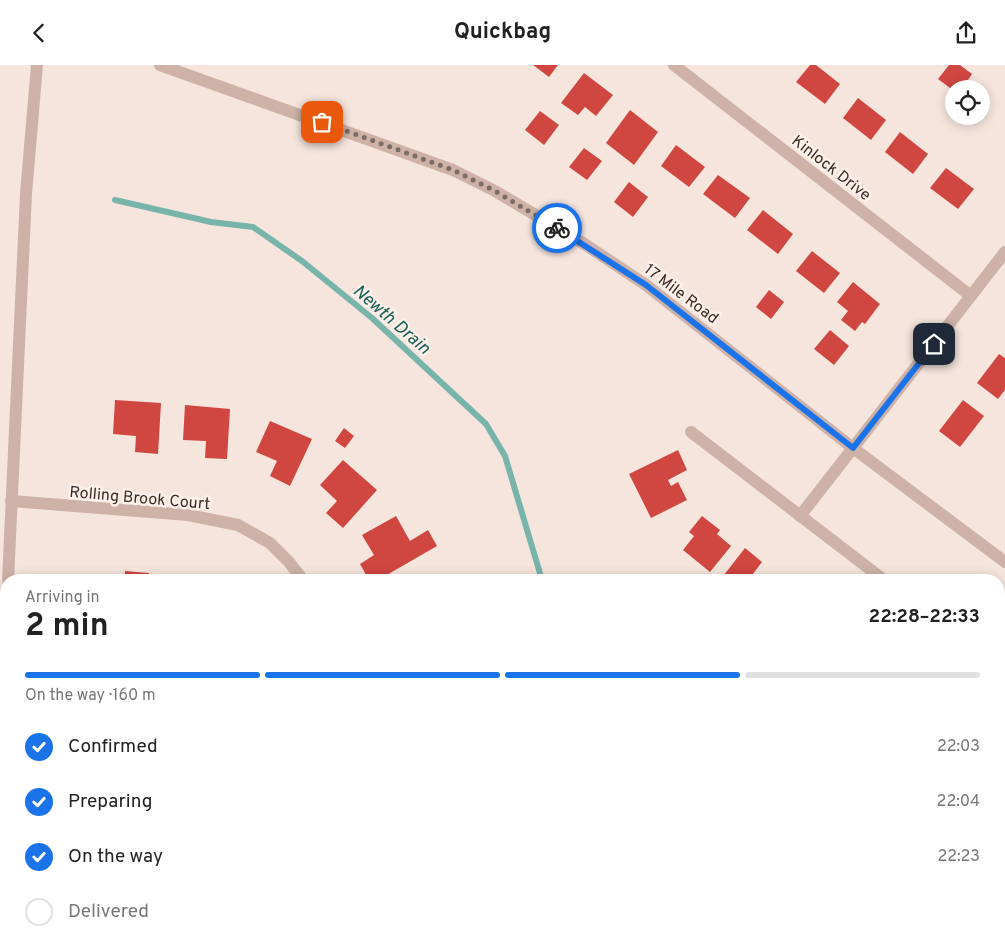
<!DOCTYPE html>
<html lang="en">
<head>
<meta charset="utf-8">
<style>
	:root { --surface:#fff; --page:#f2f2f2; --text:#222; --muted:#767676; --line:#e0e0e0; --accent:#1a73e8 }
	body { margin:0; font-family:Overpass,sans-serif; background:var(--page); color:var(--text); height:100vh; display:flex; flex-direction:column; font-size:19px; white-space:nowrap }
	* { box-sizing:border-box; margin:0 }
	p { font-size:16px; color:var(--muted) }
	.icon { flex:none; width:28px; height:28px; fill:none; stroke:currentColor; stroke-width:2; stroke-linecap:round; stroke-linejoin:round }
	.map { position:relative; flex:1; overflow:hidden }
	.sheet { position:absolute; left:0px; top:509px; width:1005px; height:376px; display:flex; flex-direction:column; background:var(--surface); border-radius:20px 20px 0 0; box-shadow:0 2px 12px #0003 }
	.sheet>* { flex:none }
	.buttons { position:absolute; left:945px; top:15px; display:grid; gap:10px }
	.buttons a { display:grid; place-items:center; width:45px; height:45px; border-radius:50%; background:var(--surface); box-shadow:0 2px 12px #0003; font-size:25px }
	.pin { position:absolute; display:grid; place-items:center; width:42px; height:42px; color:#fff; margin:-21px; border-radius:10px; box-shadow:0 2px 8px #0006 }
	.courier { position:absolute; display:grid; place-items:center; width:50px; height:50px; margin:-25px; border:4px solid #1a73e8; border-radius:50%; background:#fff; color:#222; box-shadow:0 1px 6px #0007 }
	.headline em { font-style:normal; font-weight:700 }
	.headline div { display:flex; flex-direction:column-reverse }
	.headline { display:flex; align-items:center; justify-content:space-between; height:85px; padding:0 25px }
	h1 { font-size:32px; font-weight:700; line-height:38px }
	.bar { display:grid; grid-template-columns:repeat(4,1fr); gap:8px 5px; align-content:center; height:60px; padding:0 25px }
	.bar i { height:6px; border-radius:4px; background:var(--line) }
	.bar .current { background:var(--accent) }
	.bar p { grid-column:span 4 }
	ol { padding:0 25px; list-style:none }
	li { display:flex; align-items:center; gap:15px; height:55px }
	li p { margin-inline-start:auto }
	li .icon { padding:5px; border-radius:50%; background:var(--accent); color:#fff; stroke-width:4 }
	li:last-child { color:var(--muted) }
	li i { width:28px; height:28px; border:2px solid var(--line); border-radius:50% }
	header { display:flex; justify-content:space-between; align-items:center; height:65px; padding:0 25px; background:var(--surface); font-size:22px; font-weight:700 }
	.map>svg:first-child { display:block }
	.green { fill:#c0c59c }
	.lines { fill:none; stroke-linecap:round; stroke-linejoin:round }
	.stream { stroke:#79b4ab; stroke-width:6 }
	.building { fill:#d04640 }
	.service { stroke:#ceb2a8; stroke-width:12 }
	.minor { stroke:#ceb2a8; stroke-width:12 }
	.tertiary { stroke:#ceb2a8; stroke-width:12 }
	.done { stroke:#7b6c68; stroke-width:5; stroke-dasharray:0 9 }
	.route { stroke:#1a73e8; stroke-width:6 }
	.labels { text-anchor:middle; stroke-width:5; stroke-linejoin:round; paint-order:stroke }
	.street-label { font-size:16px; fill:#3a2b29; stroke:#fbf0ea }
	.water-label { font-size:18px; font-style:italic; fill:#1a6056; stroke:#fbf0ea }
</style>
</head>
<body>
<header><svg class="icon" aria-label="back" viewBox="0 0 24 24"><path d="M15 5l-7 7 7 7"/></svg>Quickbag<svg class="icon" aria-label="share" viewBox="0 0 24 24"><path d="M12 15V3M7 8l5-5 5 5M5 13v7h14v-7"/></svg></header>
<div class="map">
<svg width="1005" height="884" viewBox="0 0 1005 884">
	<rect width="100%" height="100%" fill="#f5e5dd"/>
	<g class="green">
		<polygon points="999,586 1005,591 1005,871 999,873"/>
		<polygon points="6,836 6,879 48,879 49,884 0,884 0,839"/>
		<polygon points="207,879 981,879 964,884 201,884"/>
	</g>
	<g class="lines">
		<g class="stream">
			<polyline points="115,135 211,157 253,162 302,196 372,253 486,359 505,391 542,515"/>
			<polyline points="617,879 619,884"/>
		</g>
	</g>
	<g class="building">
		<polygon points="533,0 558,0 549,12"/>
		<polygon points="810,0 816,0 840,19 825,39 796,17"/>
		<polygon points="949,0 960,0 972,9 962,24 954,24 954,26 938,14"/>
		<polygon points="584,8 613,30 596,51 585,42 578,50 561,38"/>
		<polygon points="858,33 886,55 871,75 843,53"/>
		<polygon points="630,45 658,67 634,100 606,78"/>
		<polygon points="540,46 559,60 544,80 525,65"/>
		<polygon points="900,67 928,89 913,109 885,87"/>
		<polygon points="676,80 705,102 689,122 661,101"/>
		<polygon points="584,83 602,96 587,115 569,102"/>
		<polygon points="946,103 974,124 958,144 930,123"/>
		<polygon points="718,110 750,133 735,153 703,129"/>
		<polygon points="629,117 648,132 633,152 614,137"/>
		<polygon points="763,145 793,169 778,189 747,165"/>
		<polygon points="812,186 840,208 824,228 796,206"/>
		<polygon points="853,217 880,239 865,259 862,257 855,266 841,255 848,246 837,237"/>
		<polygon points="769,225 784,237 771,254 756,242"/>
		<polygon points="830,265 849,281 834,300 814,284"/>
		<polygon points="999,289 1005,293 1005,325 998,334 977,318"/>
		<polygon points="115,335 161,338 158,389 135,387 136,371 113,369"/>
		<polygon points="963,335 984,351 960,382 939,366"/>
		<polygon points="185,340 230,344 227,394 205,393 206,376 183,375"/>
		<polygon points="270,356 312,374 290,421 270,411 277,396 256,387"/>
		<polygon points="344,363 354,371 345,383 335,376"/>
		<polygon points="678,385 687,405 668,415 671,421 678,417 687,435 651,453 629,409"/>
		<polygon points="343,395 377,425 343,463 326,448 337,436 320,420"/>
		<polygon points="396,451 410,476 428,465 437,481 378,515 369,515 360,499 374,490 362,470"/>
		<polygon points="702,451 720,465 717,469 731,481 710,507 683,485 694,471 689,467"/>
		<polygon points="745,483 762,497 749,514 751,515 720,515"/>
		<polygon points="125,506 149,508 148,515 125,515"/>
	</g>
	<g class="lines">
		<g class="service">
			<polyline points="691,367 884,515"/>
			<polyline points="800,451 853,383"/>
		</g>
		<g class="minor">
			<polyline points="674,0 971,231"/>
			<polyline points="853,383 1005,187"/>
			<polyline points="11,436 188,450 238,460 270,478 289,497 303,515"/>
			<polyline points="0,811 6,808"/>
		</g>
		<g class="tertiary">
			<polyline points="160,0 453,105 495,126 586,180 646,220 853,383 1005,497"/>
			<polyline points="8,515 26,129 37,0"/>
			<polyline points="81,879 83,884"/>
		</g>
	</g>
	<g class="lines">
		<polyline class="done" points="322,57 453,105 495,126 557,163"/>
		<polyline class="route" points="557,163 646,220 853,383 934,279"/>
	</g>
	<g class="labels">
		<g class="street-label">
			<text transform="translate(832 102) rotate(38)" y="6">Kinlock Drive</text>
			<text transform="translate(682 228) rotate(37)" y="6">17 Mile Road</text>
			<text transform="translate(140 432) rotate(5)" y="6">Rolling Brook Court</text>
		</g>
		<g class="water-label">
			<text transform="translate(392 254) rotate(41)" y="6">Newth Drain</text>
		</g>
	</g>
</svg>
<div class="buttons">
<a><svg class="icon" aria-label="locate" viewBox="0 0 24 24"><circle cx="12" cy="12" r="6"/><path d="M12 2v4M12 18v4M2 12h4M18 12h4"/></svg></a>
</div>
<div class="pin" style="left:322px;top:57px;background:#ea580c"><svg class="icon" aria-label="bag" viewBox="0 0 24 24"><path d="M5 8h14l-1 12H6zM9 8a3 3 0 0 1 6 0"/></svg></div>
<div class="pin" style="left:934px;top:279px;background:#1f2937"><svg class="icon" aria-label="home" viewBox="0 0 24 24"><path d="M3 11l9-7 9 7M6 9v11h12V9"/></svg></div>
<div class="courier" style="left:557px;top:163px"><svg class="icon" aria-label="bike" viewBox="0 0 24 24"><circle cx="6" cy="16" r="4"/><circle cx="18" cy="16" r="4"/><path d="M6 16l4-8h5l3 8M10 8l3 8H6M13 5h3"/></svg></div>
<section class="sheet">
<div class="headline"><div><h1>2 min</h1><p>Arriving in</p></div><em>22:28–22:33</em></div>
<div class="bar"><i class="current"></i><i class="current"></i><i class="current"></i><i></i><p>On the way · 160 m</p></div>
<ol>
<li><svg class="icon" aria-label="check" viewBox="0 0 24 24"><path d="M5 12l5 5 9-10"/></svg>Confirmed<p>22:03</p></li>
<li><svg class="icon" aria-label="check" viewBox="0 0 24 24"><path d="M5 12l5 5 9-10"/></svg>Preparing<p>22:04</p></li>
<li><svg class="icon" aria-label="check" viewBox="0 0 24 24"><path d="M5 12l5 5 9-10"/></svg>On the way<p>22:23</p></li>
<li><i></i>Delivered</li>
</ol>
</section>
</div>
</body>
</html>
